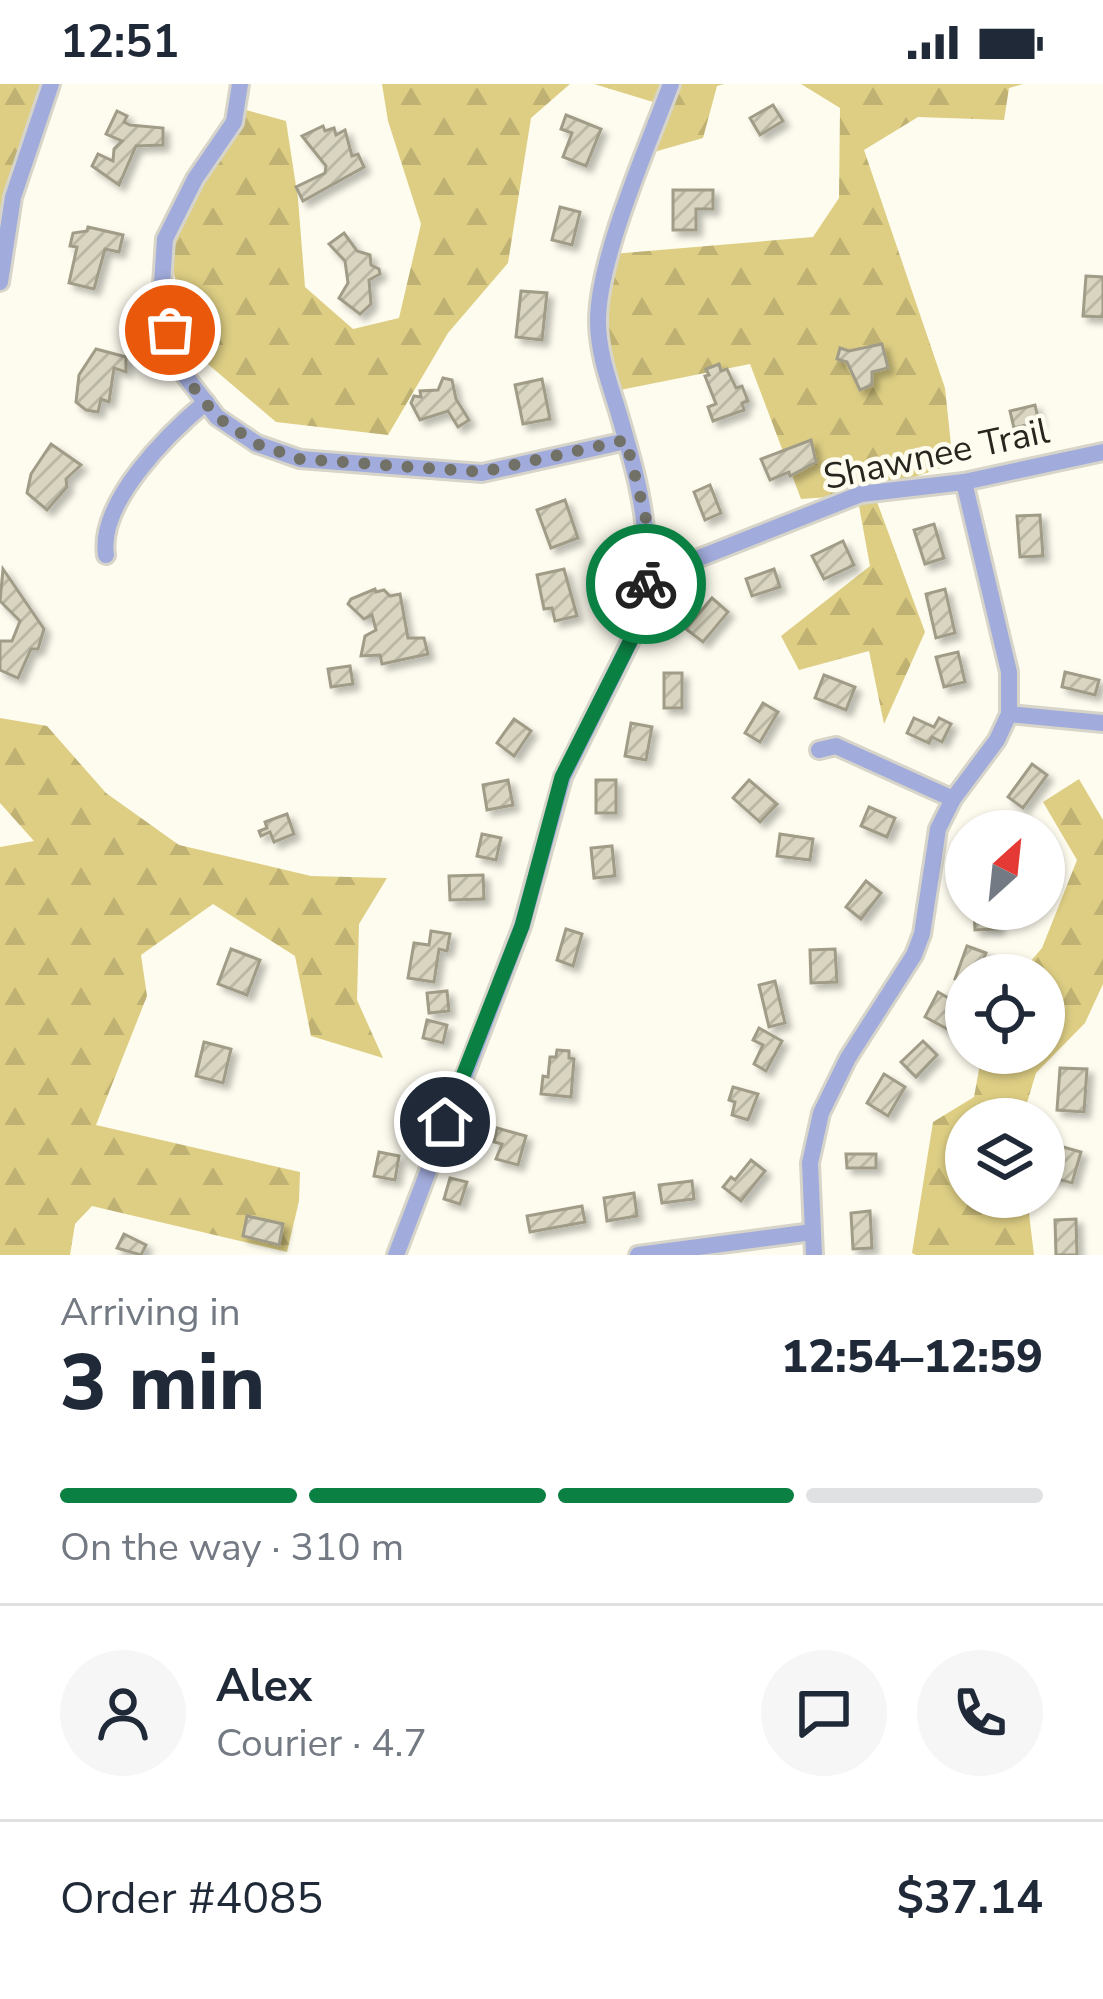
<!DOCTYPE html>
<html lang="en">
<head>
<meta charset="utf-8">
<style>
	:root { --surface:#fff; --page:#f6f6f7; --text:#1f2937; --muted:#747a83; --line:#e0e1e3; --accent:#0b8043 }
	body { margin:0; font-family:"Nunito Sans",sans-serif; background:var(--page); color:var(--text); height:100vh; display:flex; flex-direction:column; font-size:45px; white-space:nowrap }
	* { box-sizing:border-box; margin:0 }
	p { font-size:39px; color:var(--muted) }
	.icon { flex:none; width:66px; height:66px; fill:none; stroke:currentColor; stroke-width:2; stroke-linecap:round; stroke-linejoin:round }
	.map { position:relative; height:1171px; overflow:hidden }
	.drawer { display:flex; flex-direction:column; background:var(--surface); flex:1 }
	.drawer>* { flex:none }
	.needle { width:78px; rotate:27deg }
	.buttons { position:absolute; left:945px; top:726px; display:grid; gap:24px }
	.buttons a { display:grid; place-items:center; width:120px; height:120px; border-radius:50%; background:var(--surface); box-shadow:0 3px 9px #0004; font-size:60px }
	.pin { position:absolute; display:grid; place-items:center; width:102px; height:102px; color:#fff; margin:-51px; border:6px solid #fff; border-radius:50%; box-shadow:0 3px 12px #0007 }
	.courier { position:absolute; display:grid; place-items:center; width:120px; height:120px; margin:-60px; border:9px solid #0b8043; border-radius:50%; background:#fff; color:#222; box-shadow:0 3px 15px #0007 }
	.summary em { font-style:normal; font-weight:800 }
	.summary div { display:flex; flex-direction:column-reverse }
	.summary { display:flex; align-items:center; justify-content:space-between; height:204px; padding:0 60px }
	h1 { font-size:78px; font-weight:800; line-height:90px }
	.bar { display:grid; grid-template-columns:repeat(4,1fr); gap:18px 12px; align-content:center; height:144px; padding:0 60px }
	.bar i { height:15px; border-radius:9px; background:var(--line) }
	.bar .on { background:var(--accent) }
	.bar p { grid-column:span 4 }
	.line { display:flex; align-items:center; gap:30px; padding:0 60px; border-top:3px solid var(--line) }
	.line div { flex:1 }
	.round { display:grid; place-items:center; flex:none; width:126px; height:126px; border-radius:63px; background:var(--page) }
	.status { display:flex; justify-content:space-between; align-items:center; height:84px; padding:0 60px; background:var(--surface); direction:ltr }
	.status svg { height:33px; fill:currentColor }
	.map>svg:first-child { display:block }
	.forest { fill:url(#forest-firs) }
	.building { fill:url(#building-hatch); stroke:#a09c87; stroke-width:3; filter:url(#shadow) }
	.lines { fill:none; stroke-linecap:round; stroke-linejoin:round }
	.minor-casing { stroke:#d7d5c9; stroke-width:22 }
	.minor { stroke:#a2acdc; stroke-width:16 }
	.done { stroke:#727167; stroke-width:12; stroke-dasharray:0 21.6 }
	.route { stroke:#0b8043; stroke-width:15 }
	.labels { text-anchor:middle; stroke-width:9; stroke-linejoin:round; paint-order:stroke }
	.street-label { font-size:36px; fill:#27261e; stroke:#fefcef }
</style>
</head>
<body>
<div class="status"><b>12:51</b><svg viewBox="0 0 49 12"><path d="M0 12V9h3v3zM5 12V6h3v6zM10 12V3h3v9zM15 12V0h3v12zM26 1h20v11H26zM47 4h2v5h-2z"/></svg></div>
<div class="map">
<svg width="1103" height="1171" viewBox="0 0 1103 1171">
	<defs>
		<pattern id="forest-firs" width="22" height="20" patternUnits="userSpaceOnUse" patternTransform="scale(3)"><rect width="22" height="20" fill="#ddce84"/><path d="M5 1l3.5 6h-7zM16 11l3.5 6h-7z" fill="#beb172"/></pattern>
		<pattern id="building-hatch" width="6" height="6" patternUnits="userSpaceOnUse" patternTransform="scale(3)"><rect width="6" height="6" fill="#d9d5c0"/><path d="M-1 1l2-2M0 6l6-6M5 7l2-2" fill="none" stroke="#bab7a5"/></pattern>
		<filter id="shadow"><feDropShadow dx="5.5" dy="5.5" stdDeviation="3" flood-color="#0004"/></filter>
	</defs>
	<rect width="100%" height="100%" fill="#fefcef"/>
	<g class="forest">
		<polygon points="0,0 42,0 25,45 0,182"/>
		<polygon points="382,0 570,0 531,34 508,179 448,249 388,351 276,338 196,270 169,172 205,91 246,26 286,37 298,115 305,203 353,245 399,234 421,140 388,37"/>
		<polygon points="594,0 724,0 717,2 703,54 647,70 663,21"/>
		<polygon points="801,0 1023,0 1009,4 1004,36 918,33 864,66 945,304 953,380 873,407 925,548 884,640 869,567 799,586 781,552 870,482 857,411 801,415 750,280 620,306 600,240 612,170 813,153 839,114 840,24"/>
		<polygon points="0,634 47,642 106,709 179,761 311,792 387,794 359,840 357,916 383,974 311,952 295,872 213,820 141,871 147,912 96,1041 300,1088 299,1117 287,1168 92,1122 75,1140 70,1171 0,1171 0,763 34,757 0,719"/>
		<polygon points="1079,695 1103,736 1103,900 1085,939 1036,989 1022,1035 966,1035 966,1113 1027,1113 1034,1171 916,1171 912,1169 933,1038 974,1013 982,969 1044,969 1044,891 1019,891 1042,864 1077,776 1043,718"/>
	</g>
	<g class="building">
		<polygon points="773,21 783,37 760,51 750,34"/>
		<polygon points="117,27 127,32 124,38 130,41 163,44 163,61 136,62 119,101 92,82 98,70 113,77 114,65 122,57 106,50"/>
		<polygon points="566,31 601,45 586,82 563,73 572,49 561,45"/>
		<polygon points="323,42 325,47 334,44 336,51 345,46 352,72 358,70 364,83 303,117 296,103 325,89 326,82 302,52"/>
		<polygon points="673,106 713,106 713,125 696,125 696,146 673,146"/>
		<polygon points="560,123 580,128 572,161 552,156"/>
		<polygon points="88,143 123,151 119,168 105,165 94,205 69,199 77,163 70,162 73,149 87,147"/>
		<polygon points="344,149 357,167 370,171 371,181 379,185 380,190 369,196 371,220 360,230 339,214 348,199 345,177 329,160"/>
		<polygon points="1086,192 1103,193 1103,233 1083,232"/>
		<polygon points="521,207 547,209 542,256 516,253"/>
		<polygon points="882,260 888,284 872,288 872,301 860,306 847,278 837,275 840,264 849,267"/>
		<polygon points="96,265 126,273 126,288 114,284 109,318 101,315 98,328 86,326 76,318 79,291"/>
		<polygon points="719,280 721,287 727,285 736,304 742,302 748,317 742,319 744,326 713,337 708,323 716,320 705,292 709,291 706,285"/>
		<polygon points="443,294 452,296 456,315 469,336 458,343 448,327 420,336 411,319 414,312 421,313 420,307 438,306"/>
		<polygon points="542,295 550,335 523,340 515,301"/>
		<polygon points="1035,321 1039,338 1014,344 1010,327"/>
		<polygon points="811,356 816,378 790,392 789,388 770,396 761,375"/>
		<polygon points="51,360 81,381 66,395 67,403 47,426 27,409 31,390"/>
		<polygon points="710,401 721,429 705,436 694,408"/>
		<polygon points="565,416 578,454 551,464 537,426"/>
		<polygon points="1040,431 1043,472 1020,473 1017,432"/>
		<polygon points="934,440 944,474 925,480 914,446"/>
		<polygon points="843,457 854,481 824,495 812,472"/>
		<polygon points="3,485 44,545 38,565 31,565 18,594 0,586 0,557 12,557 20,537 0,517"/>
		<polygon points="564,485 577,532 555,537 552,524 544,525 537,491"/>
		<polygon points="774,485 780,503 752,512 746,495"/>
		<polygon points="375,505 376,508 384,506 390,512 400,510 408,554 424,554 428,570 382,580 380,571 361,572 365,552 376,546 372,531 364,535 348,520 351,515"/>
		<polygon points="945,505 955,549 936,554 926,510"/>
		<polygon points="712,514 728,528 703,558 686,545"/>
		<polygon points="958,568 965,598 944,603 936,573"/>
		<polygon points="350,582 353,600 331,603 328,585"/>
		<polygon points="1065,588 1099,596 1095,611 1062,603"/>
		<rect x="664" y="589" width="18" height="35"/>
		<polygon points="824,591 855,603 846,626 815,614"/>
		<polygon points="763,619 778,628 760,658 745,649"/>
		<polygon points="914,634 934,643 939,634 951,640 942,658 932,653 929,659 907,649"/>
		<polygon points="514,635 531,647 514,672 497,659"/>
		<polygon points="631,639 652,643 646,676 625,672"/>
		<polygon points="1032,680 1047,691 1023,724 1008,713"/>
		<polygon points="508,696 513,721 487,726 483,701"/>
		<rect x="596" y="696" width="20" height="33"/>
		<polygon points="749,696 777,720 760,738 733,714"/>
		<polygon points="869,723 895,734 887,753 861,742"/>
		<polygon points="287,730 294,750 274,758 270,748 261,752 259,747 267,744 265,738"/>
		<polygon points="482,750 501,754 496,776 477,772"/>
		<polygon points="780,750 813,755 810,776 777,772"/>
		<polygon points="612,762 615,792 594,794 591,764"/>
		<polygon points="483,791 484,815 450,816 449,792"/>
		<polygon points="866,797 881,809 861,835 846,823"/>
		<polygon points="974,825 997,825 998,845 975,846"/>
		<polygon points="566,845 582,850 573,882 557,876"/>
		<polygon points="431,847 450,850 447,867 439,865 434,898 408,894 414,859 429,861"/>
		<polygon points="967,862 986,869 978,891 966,891 966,899 955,895"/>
		<polygon points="231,865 260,876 247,911 218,900"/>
		<polygon points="835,865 837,898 811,899 810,866"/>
		<polygon points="775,897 785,939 769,943 759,901"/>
		<polygon points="447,907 449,927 429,929 427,909"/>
		<polygon points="938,908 964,923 951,947 925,933"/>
		<polygon points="427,936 447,941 443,959 423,954"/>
		<polygon points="759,944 782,957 766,987 754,980 763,961 753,956"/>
		<polygon points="923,957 937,971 916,993 901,978"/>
		<polygon points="204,958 231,965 223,999 196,992"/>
		<polygon points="557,966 569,967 569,974 574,975 571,1013 541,1010 543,992 548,993 550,973 556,973"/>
		<polygon points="1060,984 1087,985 1084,1028 1057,1026"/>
		<polygon points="884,990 905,1003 888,1032 867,1019"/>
		<polygon points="733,1003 758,1010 748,1036 732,1031 735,1018 729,1016"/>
		<polygon points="497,1044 526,1052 518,1081 496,1075 502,1060 494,1058"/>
		<polygon points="1063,1063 1081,1068 1072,1099 1050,1093"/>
		<polygon points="379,1068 399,1072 395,1096 374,1092"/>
		<polygon points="846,1070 876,1070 876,1084 847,1084"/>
		<polygon points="751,1076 765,1087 741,1117 723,1103 731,1093 735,1096"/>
		<polygon points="450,1094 467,1098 460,1120 444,1115"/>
		<polygon points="692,1097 694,1115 662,1119 659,1101"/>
		<polygon points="634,1109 637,1132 607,1137 604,1114"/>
		<polygon points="582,1122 585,1138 530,1148 527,1132"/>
		<polygon points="870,1127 872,1164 853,1165 851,1129"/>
		<polygon points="247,1132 283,1140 279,1161 243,1152"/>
		<polygon points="1076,1135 1077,1171 1056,1171 1055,1136"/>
		<polygon points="124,1150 146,1161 141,1171 117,1164"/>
	</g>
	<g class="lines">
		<g class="minor-casing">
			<g id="minor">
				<polyline points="240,0 234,38 195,95 165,155 161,215 183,289 217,333 257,360 300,375 482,389 626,357"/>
				<polyline points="0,198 13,113 51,0"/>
				<path d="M 106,471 C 98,418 169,349 206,318"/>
				<polyline points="648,486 699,474 861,410 964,398 1103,368"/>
				<polyline points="1009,630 1103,639"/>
				<polyline points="819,666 836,662 953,715"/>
				<path d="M 396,1171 L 522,842 L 563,693 L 633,552 C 659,466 642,410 618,327 C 609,298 598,268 598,237 C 598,174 648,62 671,0"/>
				<polyline points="638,1171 812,1148"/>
				<polyline points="814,1171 810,1079 821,1029 848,974 914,871 922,850 938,745 953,715 997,656 1009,630 1009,588 964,398"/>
			</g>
		</g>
		<use href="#minor" class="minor"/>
	</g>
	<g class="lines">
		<polyline class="done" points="170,246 182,289 217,333 257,360 300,375 482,388 626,356 648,443 646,500"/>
		<polyline class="route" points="445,1038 522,842 562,693 633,552 646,500"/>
	</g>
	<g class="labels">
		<g class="street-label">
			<text transform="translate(936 369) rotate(-12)" y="13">Shawnee Trail</text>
		</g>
	</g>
</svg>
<div class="buttons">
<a><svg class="needle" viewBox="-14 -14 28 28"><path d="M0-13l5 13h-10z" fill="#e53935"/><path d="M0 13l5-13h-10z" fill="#747a83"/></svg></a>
<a><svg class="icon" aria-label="locate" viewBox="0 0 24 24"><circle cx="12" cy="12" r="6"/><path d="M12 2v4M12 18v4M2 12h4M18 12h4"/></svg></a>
<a><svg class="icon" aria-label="layers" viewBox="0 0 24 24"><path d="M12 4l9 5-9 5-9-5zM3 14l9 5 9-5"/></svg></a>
</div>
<div class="pin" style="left:170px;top:246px;background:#ea580c"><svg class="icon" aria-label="bag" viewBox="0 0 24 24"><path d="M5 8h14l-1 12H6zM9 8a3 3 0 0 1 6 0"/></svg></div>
<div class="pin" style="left:445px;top:1038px;background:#1f2937"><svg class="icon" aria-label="home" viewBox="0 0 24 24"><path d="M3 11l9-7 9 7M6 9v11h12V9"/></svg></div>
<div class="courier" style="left:646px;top:500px"><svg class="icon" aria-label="bike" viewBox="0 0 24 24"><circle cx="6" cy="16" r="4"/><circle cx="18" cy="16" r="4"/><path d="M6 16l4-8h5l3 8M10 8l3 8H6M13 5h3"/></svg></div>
</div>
<section class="drawer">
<div class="summary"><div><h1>3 min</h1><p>Arriving in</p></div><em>12:54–12:59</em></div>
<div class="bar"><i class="on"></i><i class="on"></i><i class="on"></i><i></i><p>On the way · 310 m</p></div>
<div class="line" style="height:216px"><a class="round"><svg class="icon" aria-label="person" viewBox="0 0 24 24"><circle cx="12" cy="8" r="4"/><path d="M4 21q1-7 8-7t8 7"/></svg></a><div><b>Alex</b><p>Courier · 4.7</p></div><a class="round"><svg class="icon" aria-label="chat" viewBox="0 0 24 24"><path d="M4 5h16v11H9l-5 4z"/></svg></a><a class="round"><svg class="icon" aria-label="phone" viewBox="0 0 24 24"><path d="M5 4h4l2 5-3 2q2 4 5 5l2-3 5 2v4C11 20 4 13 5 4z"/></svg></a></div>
<div class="line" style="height:156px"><div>Order #4085</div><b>$37.14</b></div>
</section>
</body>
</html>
